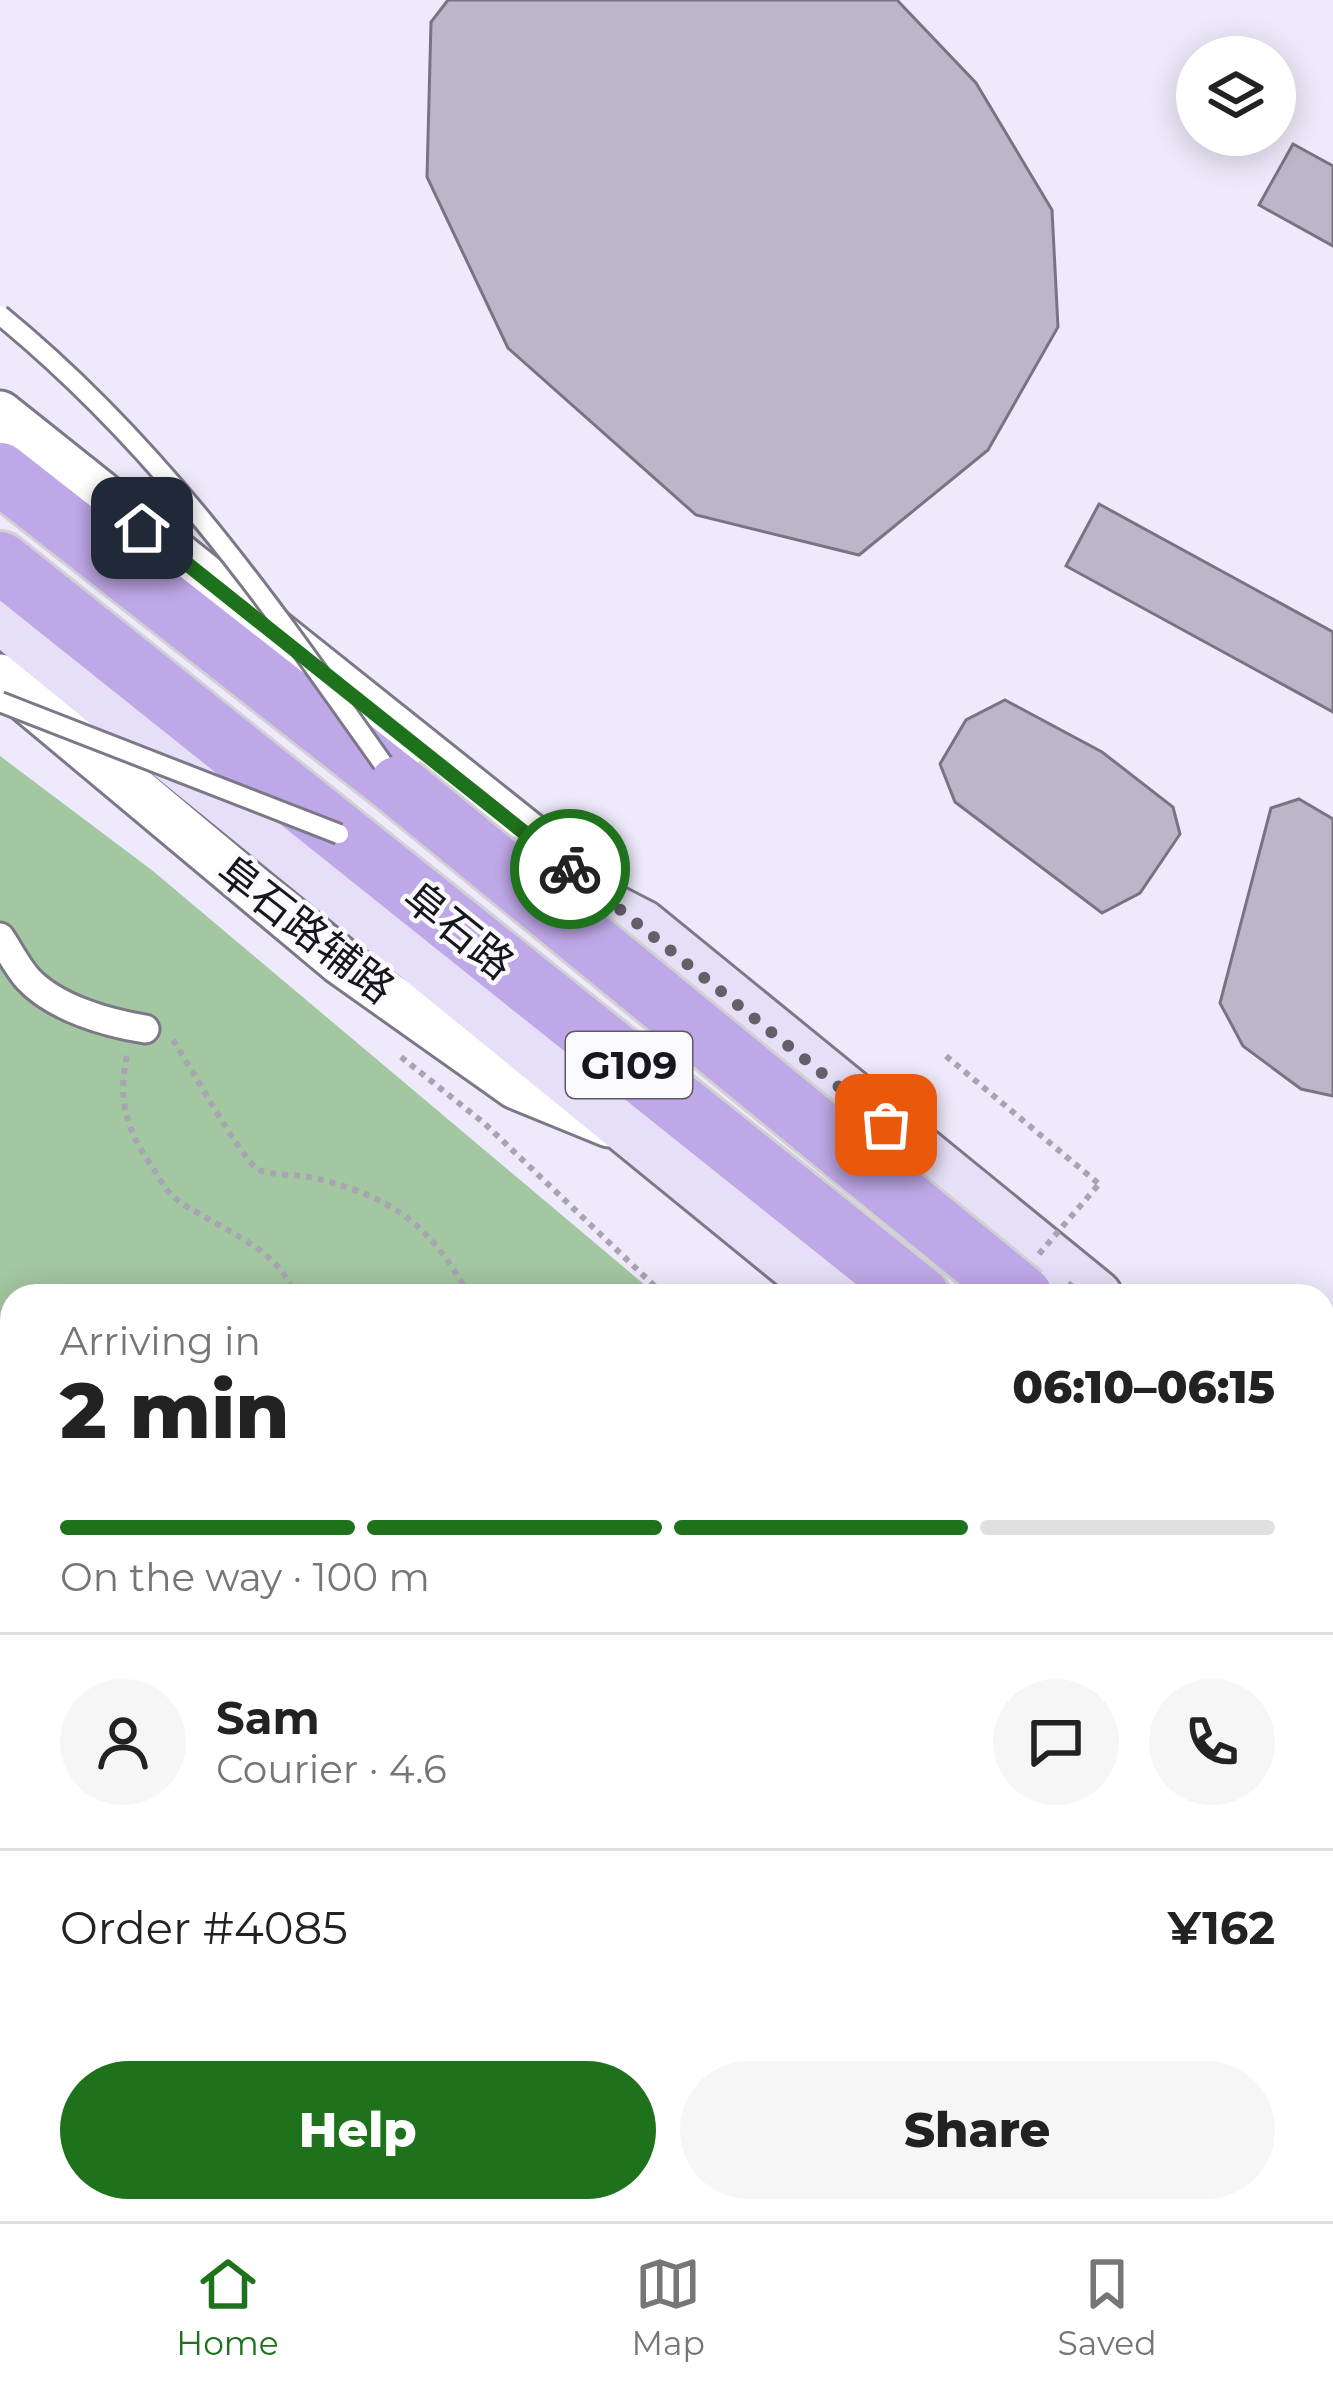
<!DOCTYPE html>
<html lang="en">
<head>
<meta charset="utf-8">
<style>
	:root { --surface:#fff; --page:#f6f6f6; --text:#222; --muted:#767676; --line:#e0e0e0; --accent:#1e721c }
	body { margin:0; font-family:Montserrat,"Noto Sans SC",sans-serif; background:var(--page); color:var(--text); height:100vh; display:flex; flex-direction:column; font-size:45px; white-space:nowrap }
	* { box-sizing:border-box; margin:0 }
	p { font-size:39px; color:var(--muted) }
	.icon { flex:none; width:66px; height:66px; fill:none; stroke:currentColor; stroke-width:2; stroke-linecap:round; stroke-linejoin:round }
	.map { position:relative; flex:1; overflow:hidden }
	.side { position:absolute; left:0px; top:1284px; width:1335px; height:939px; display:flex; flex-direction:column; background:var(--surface); border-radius:36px 36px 0 0; box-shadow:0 6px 30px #0003 }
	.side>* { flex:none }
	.controls { position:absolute; left:1176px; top:36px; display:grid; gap:24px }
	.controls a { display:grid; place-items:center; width:120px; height:120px; border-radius:50%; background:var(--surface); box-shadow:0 6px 30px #0003; font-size:60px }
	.pin { position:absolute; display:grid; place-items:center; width:102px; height:102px; color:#fff; margin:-51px; border-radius:24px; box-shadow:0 6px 18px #0006 }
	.courier { position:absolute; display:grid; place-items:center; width:120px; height:120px; margin:-60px; border:9px solid #1e721c; border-radius:50%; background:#fff; color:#222; box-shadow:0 3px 15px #0007 }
	.head em { font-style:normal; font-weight:800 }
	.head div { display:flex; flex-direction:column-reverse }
	.head { display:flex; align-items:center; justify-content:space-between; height:204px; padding:0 60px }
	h1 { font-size:78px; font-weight:800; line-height:90px }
	.bar { display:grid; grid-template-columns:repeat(4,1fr); gap:18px 12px; align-content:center; height:144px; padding:0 60px }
	.bar i { height:15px; border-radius:9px; background:var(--line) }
	.bar .on { background:var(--accent) }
	.bar p { grid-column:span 4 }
	.line { display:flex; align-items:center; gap:30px; padding:0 60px; border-top:3px solid var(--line) }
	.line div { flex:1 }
	.round { display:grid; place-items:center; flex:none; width:126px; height:126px; border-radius:63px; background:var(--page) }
	.primary-button { display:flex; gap:24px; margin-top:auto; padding:24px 60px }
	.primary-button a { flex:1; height:138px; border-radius:72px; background:var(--accent); color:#fff; font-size:48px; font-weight:800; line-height:138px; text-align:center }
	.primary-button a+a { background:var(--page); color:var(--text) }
	.tab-bar { display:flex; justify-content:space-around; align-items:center; height:168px; border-top:3px solid var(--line); background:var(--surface); font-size:33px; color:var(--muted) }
	.tab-bar a { display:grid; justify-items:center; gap:6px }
	.tab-bar .on { color:var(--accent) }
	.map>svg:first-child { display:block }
	.green { fill:#a3c7a0 }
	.building { fill:#bcb7c8; stroke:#797483; stroke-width:3 }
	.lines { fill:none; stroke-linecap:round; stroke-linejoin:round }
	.pedestrian-casing { stroke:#7c7887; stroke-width:33 }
	.tertiary-casing { stroke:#7c7887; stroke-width:51 }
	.secondary-casing { stroke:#7c7887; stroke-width:57 }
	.primary-casing { stroke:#d1d0d2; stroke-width:63 }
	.trunk-casing { stroke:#d1d0d2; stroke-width:66 }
	.path { stroke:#a8a4b2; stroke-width:6; stroke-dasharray:6 6; stroke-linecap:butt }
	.pedestrian { stroke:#fff; stroke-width:27 }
	.tertiary { stroke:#fff; stroke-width:45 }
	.secondary { stroke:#e7dff7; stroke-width:51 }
	.primary { stroke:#cfbeee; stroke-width:57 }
	.trunk { stroke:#bfa8e8; stroke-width:60 }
	.service-bridge-casing { stroke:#7c7887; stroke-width:24; stroke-linecap:butt }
	.trunk-bridge-casing { stroke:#d1d0d2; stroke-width:66; stroke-linecap:butt }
	.path-bridge { stroke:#a8a4b2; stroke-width:6; stroke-dasharray:6 6; stroke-linecap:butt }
	.service-bridge { stroke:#fff; stroke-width:18 }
	.trunk-bridge { stroke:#bfa8e8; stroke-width:60 }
	.done { stroke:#63606a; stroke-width:12; stroke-dasharray:0 21.6 }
	.route { stroke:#1e721c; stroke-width:15 }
	.labels { text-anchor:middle; stroke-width:9; stroke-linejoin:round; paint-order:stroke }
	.shield { fill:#faf9fd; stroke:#5c5a60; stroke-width:3 }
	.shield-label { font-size:39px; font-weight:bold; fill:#18161c }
	.street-label { font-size:42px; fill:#18161c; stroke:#faf9fd }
</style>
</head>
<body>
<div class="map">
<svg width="1333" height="2221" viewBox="0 0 1333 2221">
	<rect width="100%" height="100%" fill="#efeafb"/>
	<g class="green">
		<polygon points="0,756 153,871 658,1296 12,1296 12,1371 0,1358"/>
		<polygon points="1323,1875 1333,1885 1333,2221 1215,2221 1207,2211 1323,2211 1323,2009 1332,2000 1323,1990"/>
	</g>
	<g class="building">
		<polygon points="448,0 897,0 976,83 1052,210 1058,327 988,450 859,555 696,515 508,348 427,177 431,22"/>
		<polygon points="1293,144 1333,166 1333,246 1259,205"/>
		<polygon points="1099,504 1333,632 1333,712 1066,566"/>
		<polygon points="1005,700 1102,752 1173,807 1180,834 1140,893 1102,913 955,802 940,764 966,720"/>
		<polygon points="1299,799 1333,819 1333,1096 1301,1089 1243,1046 1220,1003 1271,808"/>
	</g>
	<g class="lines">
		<g class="pedestrian-casing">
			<path id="pedestrian" d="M 0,937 C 9,950 17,967 28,979 C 55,1008 107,1023 145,1029"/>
		</g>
		<g class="tertiary-casing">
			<g id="tertiary">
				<polyline points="0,414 583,879"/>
				<polyline points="0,677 341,962 516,1086 609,1124"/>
				<polyline points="1323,1457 1333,1447"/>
				<polyline points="353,2221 364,2211"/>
				<polyline points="542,2221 552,2211"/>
			</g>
		</g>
		<g class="secondary-casing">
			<g id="secondary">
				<polyline points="0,617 833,1296"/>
				<polyline points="518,862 642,926 1096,1296"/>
				<polyline points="1323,1356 1333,1345"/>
				<polyline points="1323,1404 1333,1393"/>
				<polyline points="417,2221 427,2211"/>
				<polyline points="472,2221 482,2211"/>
			</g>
		</g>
		<g class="primary-casing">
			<g id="primary">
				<polyline points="1323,1488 1333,1497"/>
				<polyline points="1323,1769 1333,1780"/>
			</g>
		</g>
		<g class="trunk-casing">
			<g id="trunk">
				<polyline points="0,473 399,786"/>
				<polyline points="0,562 919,1296"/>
				<polyline points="1323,1566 1333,1576"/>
				<polyline points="1323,1651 1333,1660"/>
			</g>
		</g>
		<g class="path">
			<path d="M 173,1040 C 187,1061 244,1164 259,1170 C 275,1176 297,1174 314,1178 C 393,1197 431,1225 469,1296"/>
			<path d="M 127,1056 C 117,1100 127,1132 153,1168 C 159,1178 166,1191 175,1198 C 209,1225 282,1247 294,1296"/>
			<polyline points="946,1056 1099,1184"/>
			<polyline points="401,1057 484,1123 665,1296"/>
		</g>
		<use href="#pedestrian" class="pedestrian"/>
		<use href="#tertiary" class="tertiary"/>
		<use href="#secondary" class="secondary"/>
		<use href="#primary" class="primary"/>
		<use href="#trunk" class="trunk"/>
		<g class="service-bridge-casing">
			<g id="service-bridge">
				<path d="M 0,315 C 165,450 274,610 396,782"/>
				<polyline points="0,702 339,834"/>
			</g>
		</g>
		<g class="trunk-bridge-casing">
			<polyline id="trunk-bridge" points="399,786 1022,1296"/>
		</g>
		<g class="path-bridge">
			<polyline points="1039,1254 1099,1184"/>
			<polyline points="1068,1283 1083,1296"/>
		</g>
		<use href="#service-bridge" class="service-bridge"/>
		<use href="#trunk-bridge" class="trunk-bridge"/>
	</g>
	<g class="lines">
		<polyline class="done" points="570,869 886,1125"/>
		<polyline class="route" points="142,528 570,869"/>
	</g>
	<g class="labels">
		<rect class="shield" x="566" y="1032" width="126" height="66" rx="9"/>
		<g class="shield-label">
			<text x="629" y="1079">G109</text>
		</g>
		<g class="street-label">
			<text transform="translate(306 929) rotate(38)" y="15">阜石路辅路</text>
			<text transform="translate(459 930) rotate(39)" y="15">阜石路</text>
		</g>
	</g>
</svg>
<div class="controls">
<a><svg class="icon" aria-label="layers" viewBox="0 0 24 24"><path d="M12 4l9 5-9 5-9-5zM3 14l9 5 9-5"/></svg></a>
</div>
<div class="pin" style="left:886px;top:1125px;background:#ea580c"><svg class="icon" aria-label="bag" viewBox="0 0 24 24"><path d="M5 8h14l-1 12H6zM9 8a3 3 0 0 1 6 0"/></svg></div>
<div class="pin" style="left:142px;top:528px;background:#1f2937"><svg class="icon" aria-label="home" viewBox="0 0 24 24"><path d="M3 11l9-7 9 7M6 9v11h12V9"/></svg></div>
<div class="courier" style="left:570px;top:869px"><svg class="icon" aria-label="bike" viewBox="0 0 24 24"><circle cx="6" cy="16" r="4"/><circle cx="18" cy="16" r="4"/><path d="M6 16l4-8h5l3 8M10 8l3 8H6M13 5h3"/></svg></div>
<section class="side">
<div class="head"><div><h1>2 min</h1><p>Arriving in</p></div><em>06:10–06:15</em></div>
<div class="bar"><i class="on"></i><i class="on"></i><i class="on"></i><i></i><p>On the way · 100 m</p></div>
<div class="line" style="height:216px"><a class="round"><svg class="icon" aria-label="person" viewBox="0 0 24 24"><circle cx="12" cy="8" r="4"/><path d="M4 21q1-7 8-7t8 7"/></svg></a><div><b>Sam</b><p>Courier · 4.6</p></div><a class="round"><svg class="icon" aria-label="chat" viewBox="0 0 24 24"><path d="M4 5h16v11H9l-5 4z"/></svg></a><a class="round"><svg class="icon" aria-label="phone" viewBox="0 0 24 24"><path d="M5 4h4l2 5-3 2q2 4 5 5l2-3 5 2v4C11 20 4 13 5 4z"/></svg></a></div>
<div class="line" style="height:156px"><div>Order #4085</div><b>¥162</b></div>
<div class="primary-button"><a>Help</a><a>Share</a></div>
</section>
</div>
<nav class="tab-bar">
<a class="on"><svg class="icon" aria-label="home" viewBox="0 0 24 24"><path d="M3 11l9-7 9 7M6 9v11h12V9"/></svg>Home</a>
<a><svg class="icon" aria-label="map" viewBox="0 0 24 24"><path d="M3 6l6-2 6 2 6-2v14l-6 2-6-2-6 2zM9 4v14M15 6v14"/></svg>Map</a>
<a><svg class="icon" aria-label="saved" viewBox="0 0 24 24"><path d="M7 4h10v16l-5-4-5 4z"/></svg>Saved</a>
</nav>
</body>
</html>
